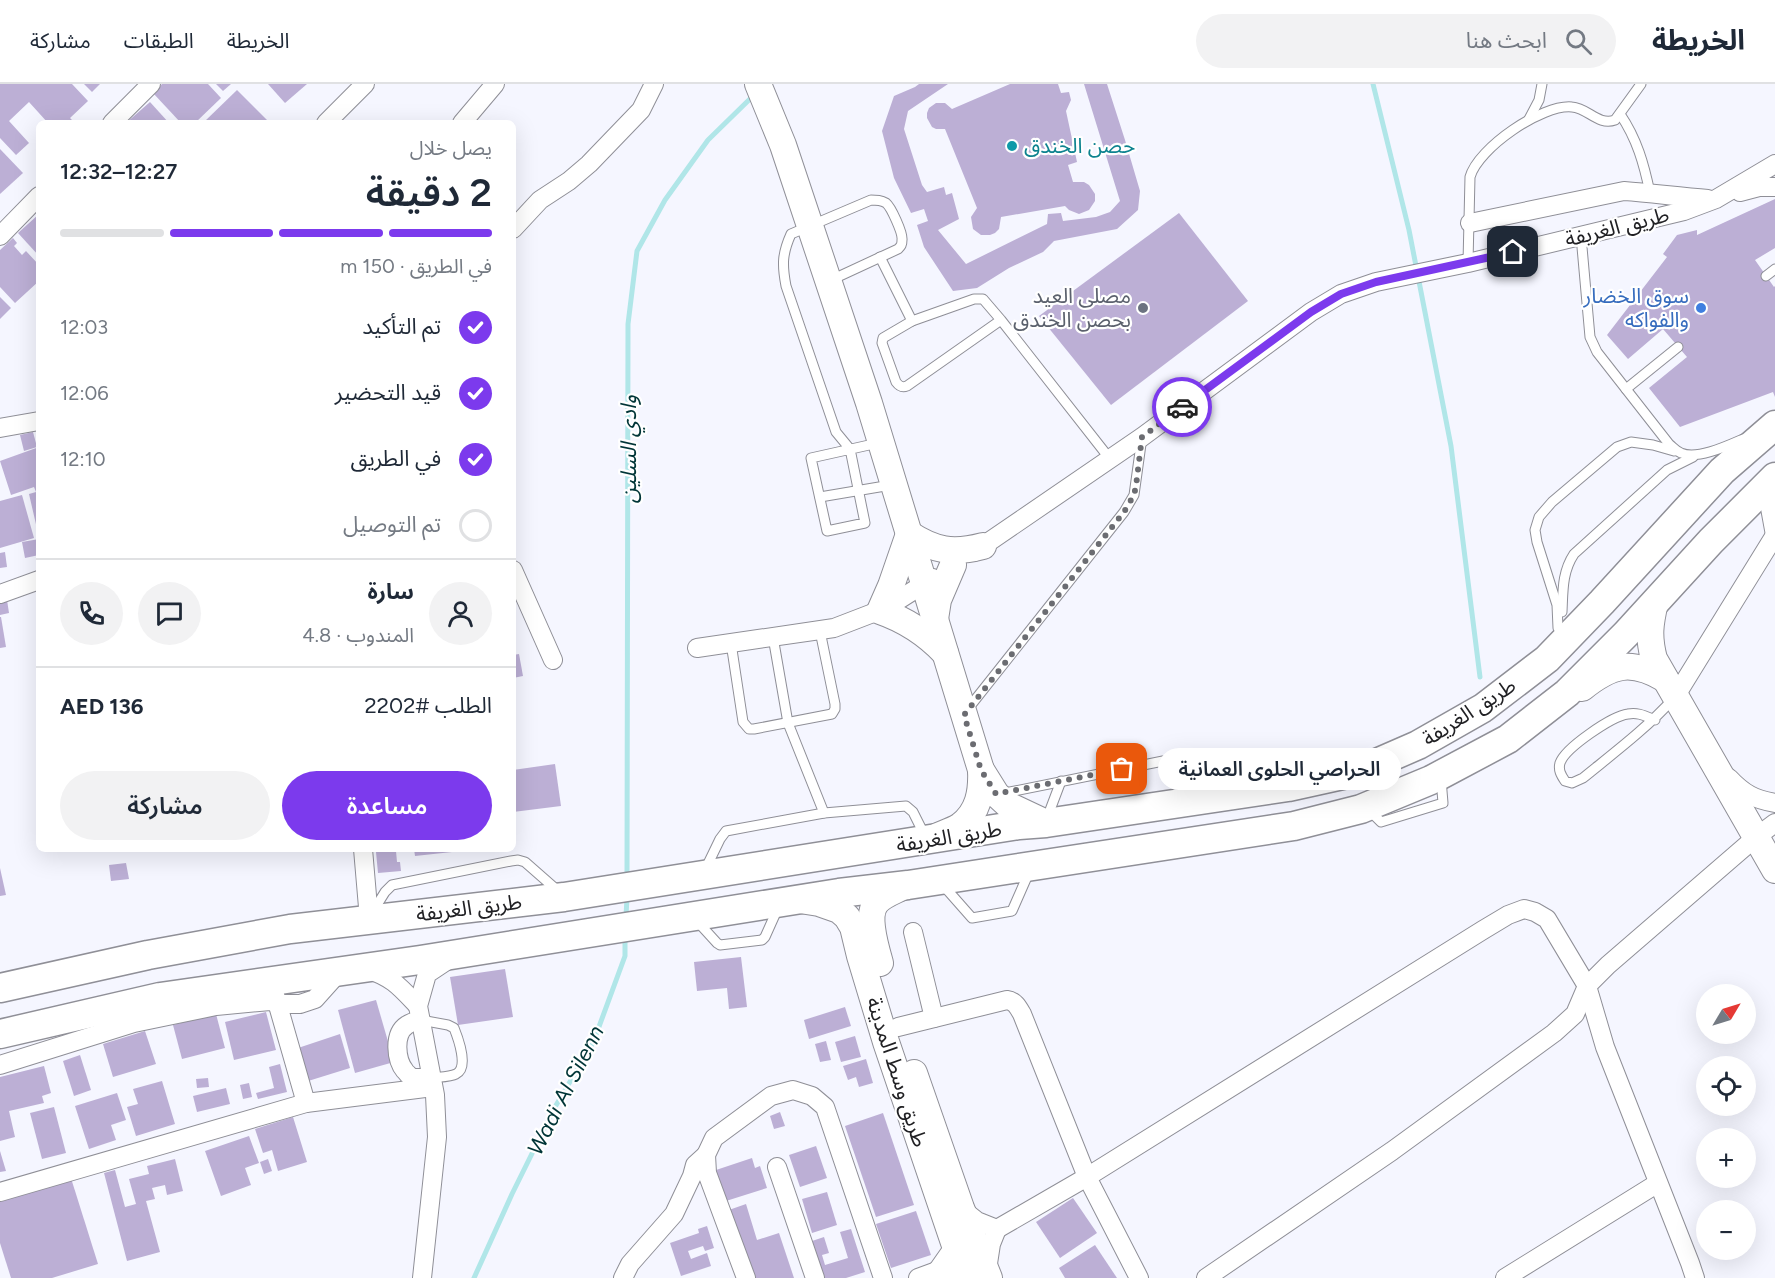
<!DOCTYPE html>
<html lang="ar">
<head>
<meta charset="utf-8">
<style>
	:root { --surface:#fff; --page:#f2f2f3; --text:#1f2937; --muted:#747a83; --line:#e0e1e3; --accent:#7c3aed }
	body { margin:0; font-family:Figtree,"Noto Sans Arabic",sans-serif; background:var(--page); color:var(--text); direction:rtl; height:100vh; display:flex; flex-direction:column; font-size:22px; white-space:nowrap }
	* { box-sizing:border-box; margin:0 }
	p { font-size:20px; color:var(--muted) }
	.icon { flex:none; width:33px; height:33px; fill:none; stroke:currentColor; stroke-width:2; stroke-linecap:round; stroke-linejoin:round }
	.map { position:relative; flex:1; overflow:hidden; direction:ltr }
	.drawer { position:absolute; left:36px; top:36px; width:480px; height:732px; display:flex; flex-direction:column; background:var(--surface); border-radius:9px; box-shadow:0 6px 24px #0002; direction:rtl }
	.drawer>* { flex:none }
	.needle { width:39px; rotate:52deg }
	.tools { position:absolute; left:1696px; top:900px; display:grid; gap:12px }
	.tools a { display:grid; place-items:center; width:60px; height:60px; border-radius:50%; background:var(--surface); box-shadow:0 6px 24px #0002; font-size:30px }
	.pin { position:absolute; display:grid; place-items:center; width:51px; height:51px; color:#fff; margin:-26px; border-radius:12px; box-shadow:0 3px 9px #0006 }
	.courier { position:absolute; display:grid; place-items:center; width:60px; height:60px; margin:-30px; border:4px solid #7c3aed; border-radius:50%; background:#fff; color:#222; box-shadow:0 2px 8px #0007 }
	.bubble { position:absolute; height:42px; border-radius:21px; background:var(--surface); box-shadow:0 6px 24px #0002; font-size:20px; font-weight:600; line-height:42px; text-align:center; direction:rtl }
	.headline em { font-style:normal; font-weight:600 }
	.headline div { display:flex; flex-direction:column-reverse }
	.headline { display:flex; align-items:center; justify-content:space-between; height:102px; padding:0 24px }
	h1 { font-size:39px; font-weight:600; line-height:45px }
	.bar { display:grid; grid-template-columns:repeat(4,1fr); gap:9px 6px; align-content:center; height:72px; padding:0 24px }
	.bar i { height:8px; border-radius:4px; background:var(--line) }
	.bar .active { background:var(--accent) }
	.bar p { grid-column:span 4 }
	.line { display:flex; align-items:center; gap:15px; padding:0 24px; border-top:2px solid var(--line) }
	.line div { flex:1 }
	.round { display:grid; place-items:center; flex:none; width:63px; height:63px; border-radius:32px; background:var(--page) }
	ol { padding:0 24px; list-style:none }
	li { display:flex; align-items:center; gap:18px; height:66px }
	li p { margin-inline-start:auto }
	li .icon { padding:6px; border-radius:50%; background:var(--accent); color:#fff; stroke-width:4 }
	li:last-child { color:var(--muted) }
	li i { width:33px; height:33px; border:3px solid var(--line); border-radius:50% }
	.primary-button { display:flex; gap:12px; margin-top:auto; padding:12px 24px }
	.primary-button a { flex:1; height:69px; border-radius:36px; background:var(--accent); color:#fff; font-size:24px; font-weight:600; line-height:69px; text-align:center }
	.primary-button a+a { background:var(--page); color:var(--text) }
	header { display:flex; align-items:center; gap:36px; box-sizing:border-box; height:84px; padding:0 30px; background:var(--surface); border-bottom:2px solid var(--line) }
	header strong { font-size:28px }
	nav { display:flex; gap:33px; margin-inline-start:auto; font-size:21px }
	.search { width:420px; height:54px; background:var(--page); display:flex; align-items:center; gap:15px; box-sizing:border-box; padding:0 21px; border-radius:33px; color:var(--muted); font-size:22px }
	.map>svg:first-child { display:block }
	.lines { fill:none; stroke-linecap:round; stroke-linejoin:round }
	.stream { stroke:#b0e6e8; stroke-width:5 }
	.building { fill:#bcafd5 }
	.lane-casing { stroke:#8f8f97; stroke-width:11 }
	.street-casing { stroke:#8f8f97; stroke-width:20 }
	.secondary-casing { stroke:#8f8f97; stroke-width:28 }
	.primary-casing { stroke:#8f8f97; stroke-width:31 }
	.lane { stroke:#fff; stroke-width:9 }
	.street { stroke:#fff; stroke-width:18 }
	.secondary { stroke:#fff; stroke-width:26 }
	.primary { stroke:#fff; stroke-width:28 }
	.done { stroke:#6b6c71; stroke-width:6; stroke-dasharray:0 10.8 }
	.route { stroke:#7c3aed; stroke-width:8 }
	.culture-dot { fill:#0f9aa8; stroke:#fff; stroke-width:2 }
	.worship-dot { fill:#6b7280; stroke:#fff; stroke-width:2 }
	.shop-dot { fill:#3f7fe0; stroke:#fff; stroke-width:2 }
	.labels { text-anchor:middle; stroke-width:4.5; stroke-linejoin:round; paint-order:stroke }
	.culture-label { font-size:21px; fill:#0d838f; stroke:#fff; text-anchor:start }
	.street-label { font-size:21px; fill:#212124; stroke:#fff }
	.worship-label { font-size:21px; fill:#5b616d; stroke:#fff; text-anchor:end }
	.shop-label { font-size:21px; fill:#366cbe; stroke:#fff; text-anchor:end }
	.water-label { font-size:22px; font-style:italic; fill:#003537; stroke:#fff }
</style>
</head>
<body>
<header>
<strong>الخريطة</strong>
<div class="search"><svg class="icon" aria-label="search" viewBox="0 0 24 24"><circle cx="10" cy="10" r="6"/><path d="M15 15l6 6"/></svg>ابحث هنا</div>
<nav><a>الخريطة</a><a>الطبقات</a><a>مشاركة</a></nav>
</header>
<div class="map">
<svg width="1775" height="1194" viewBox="0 0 1775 1194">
	<rect width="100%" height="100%" fill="#f5f6ff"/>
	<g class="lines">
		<g class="stream">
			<polyline points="1373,0 1409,146 1451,362 1480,593"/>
			<polyline points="627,795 628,240 637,167 665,116 708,56 754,11"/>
			<polyline points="626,833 627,813"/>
			<polyline points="474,1194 512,1110 555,1023 593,959 625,872 625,852"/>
		</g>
	</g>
	<g class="building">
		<polygon points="0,0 72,0 88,17 70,34 75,39 48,39 29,18 9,37 29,59 16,71 0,54"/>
		<polygon points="84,0 100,0 92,8"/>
		<polygon points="162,0 208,0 221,14 195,39 181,39 153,9"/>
		<polygon points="216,0 231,0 223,7"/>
		<polygon points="268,0 307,0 285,19"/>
		<polygon points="919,0 948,0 908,27 904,45 922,101 927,108 944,103 946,111 952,109 959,135 938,146 966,180 1047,140 1048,130 1061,129 1063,137 1096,133 1110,128 1120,117 1084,0 1107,0 1125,56 1140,107 1138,126 1117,145 1054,157 1043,168 1009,184 977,204 953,207 924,163 917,141 928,137 924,125 911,129 894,94 882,47 894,12 915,3"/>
		<polygon points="1010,0 1058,0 1061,9 1069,8 1071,16 1066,27 1077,78 1068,81 1073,98 1084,98 1089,101 1095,110 1095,117 1089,126 1079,130 1069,126 1065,122 1001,133 999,145 995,149 990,151 981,151 973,145 971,133 977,124 945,45 936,45 932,43 927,34 927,29 929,24 936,19 945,19 952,25"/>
		<polygon points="237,6 268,37 267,39 203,39"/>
		<polygon points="150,18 169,39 126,39"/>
		<polygon points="0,65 23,89 0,110"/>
		<polygon points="1775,115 1775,164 1755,176 1774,203 1775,202 1775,313 1773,308 1680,343 1649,304 1687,273 1663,245 1628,275 1607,251 1667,173 1663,170 1677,151 1697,146 1697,151"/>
		<polygon points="1179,129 1248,217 1111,321 1039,232"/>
		<polygon points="39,130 39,172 18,149"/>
		<polygon points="13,154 17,159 14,162 22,171 26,167 39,181 39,197 15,219 0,203 0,166"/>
		<polygon points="0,213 11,224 0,235"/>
		<polygon points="33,348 37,363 24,367 20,351"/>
		<polygon points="39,363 39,449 38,449 29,410 36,408 34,403 11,411 0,377"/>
		<polygon points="22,411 34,454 0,464 0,417"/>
		<polygon points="39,455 39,471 25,474 22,458"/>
		<polygon points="5,468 7,483 0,484 0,469"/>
		<polygon points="7,516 9,529 0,531 0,517"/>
		<polygon points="0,533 1,533 6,563 0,564"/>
		<polygon points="519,570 523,592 513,594 513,571"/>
		<polygon points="555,680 561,722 513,728 513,686"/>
		<polygon points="414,765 451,765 452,768 415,772"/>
		<polygon points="396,767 397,778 400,778 401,787 378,789 376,768"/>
		<polygon points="126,779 129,795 111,797 109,781"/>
		<polygon points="0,784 6,811 0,812"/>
		<polygon points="741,873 747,923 729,925 727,904 697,907 694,878"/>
		<polygon points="505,885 513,933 458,941 450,893"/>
		<polygon points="376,916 394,978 355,989 338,926"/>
		<polygon points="845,923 851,942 809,955 804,936"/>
		<polygon points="266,928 276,966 234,976 225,938"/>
		<polygon points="216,930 225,964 182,975 173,941"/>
		<polygon points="145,947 156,980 113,993 103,960"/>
		<polygon points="340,950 350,984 305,998 295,965"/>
		<polygon points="855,952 861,973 841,978 835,958"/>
		<polygon points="826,957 831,976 820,978 815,960"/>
		<polygon points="80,971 91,1006 74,1012 63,977"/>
		<polygon points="866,975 873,999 859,1003 856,993 848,996 843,982"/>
		<polygon points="280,980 287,1008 258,1015 256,1009 274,1004 269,983"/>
		<polygon points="44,982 51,1009 42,1012 44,1019 9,1027 15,1053 0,1057 0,993"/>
		<polygon points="208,994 209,1003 197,1004 196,995"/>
		<polygon points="162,997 175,1040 136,1052 127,1023 138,1020 133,1005"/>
		<polygon points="249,999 252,1013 243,1015 240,1001"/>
		<polygon points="226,1004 230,1020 197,1028 193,1012"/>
		<polygon points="117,1009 126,1036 111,1041 116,1056 89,1065 75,1022"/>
		<polygon points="54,1023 66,1069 42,1075 30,1029"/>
		<polygon points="780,1028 785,1042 774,1045 770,1032"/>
		<polygon points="883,1029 914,1121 876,1133 845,1042"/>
		<polygon points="293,1033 307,1078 278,1087 272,1066 263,1069 255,1045"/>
		<polygon points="249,1052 259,1079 245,1084 251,1101 221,1112 205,1067"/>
		<polygon points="816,1062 827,1094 800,1103 789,1071"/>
		<polygon points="0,1067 6,1087 0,1088"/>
		<polygon points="752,1074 755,1084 760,1082 767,1104 726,1117 716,1086"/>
		<polygon points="175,1075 183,1107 167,1111 165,1101 152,1104 155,1115 146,1117 160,1168 127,1177 104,1089 115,1086 125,1123 136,1120 129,1095 149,1090 147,1082"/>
		<polygon points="268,1075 272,1087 264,1090 260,1078"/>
		<polygon points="70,1091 98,1180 52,1194 11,1194 0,1159 0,1113"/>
		<polygon points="827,1108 837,1141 812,1149 802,1115"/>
		<polygon points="1073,1114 1097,1149 1060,1174 1036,1138"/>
		<polygon points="746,1120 757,1156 779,1149 794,1194 748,1194 726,1127"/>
		<polygon points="916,1127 931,1171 891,1184 876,1140"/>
		<polygon points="707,1142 714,1164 705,1167 703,1162 688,1167 691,1175 707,1169 711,1182 681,1192 670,1159 699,1149 698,1145"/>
		<polygon points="851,1145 865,1188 846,1194 820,1194 809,1158 824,1153 829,1169 822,1171 825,1181 848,1174 840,1148"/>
		<polygon points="1095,1161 1117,1194 1065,1194 1059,1184"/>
	</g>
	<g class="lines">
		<g class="lane-casing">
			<g id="lane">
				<path d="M 1620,30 C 1637,55 1644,80 1650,109"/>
				<polyline points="1529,35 1539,16 1542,0"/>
				<path d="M 1581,152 L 1590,253 L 1597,268 L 1669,360 C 1673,363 1676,367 1681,369 C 1697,376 1727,362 1743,355"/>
				<polyline points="880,173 912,237"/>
				<path d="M 1468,179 L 1470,93 C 1478,64 1542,20 1572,23 C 1588,24 1598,42 1615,36 L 1641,0"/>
				<polyline points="1766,192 1775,185"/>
				<path d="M 829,197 L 898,165 C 901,162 902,161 902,156 C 903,149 891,123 886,119 C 881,116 877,116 871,116 L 791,150 C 782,170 782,181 786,202 L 836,348 L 850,365 L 865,439 L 827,447 L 811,374 L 878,359"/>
				<path d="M 1001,236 L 907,302 C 902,304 899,302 896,298 L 882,259 L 883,254 L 912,237 L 974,215 L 983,215 L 1001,236 L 1110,375"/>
				<polyline points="1626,305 1678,263"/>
				<polyline points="820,413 891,401"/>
				<path d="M 1562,528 C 1563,507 1562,488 1574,470 L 1667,386 L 1693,373"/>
				<polyline points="1558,544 1557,521 1537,458 1535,446 1539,433 1552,418 1617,363 1631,358 1653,361 1674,367"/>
				<polyline points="773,553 788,639 824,729"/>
				<polyline points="731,559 743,638 749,645 754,645 832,630 835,625 835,620 820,547"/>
				<polyline points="967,626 1124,428 1134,411 1142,353"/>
				<path d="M 1655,636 C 1645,632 1638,628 1628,630 C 1612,632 1565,664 1560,679 C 1558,686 1561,691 1565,697 L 1572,699 L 1583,694 C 1615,668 1647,644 1674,614"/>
				<polyline points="1000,710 1163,677 1174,681 1202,712"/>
				<polyline points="1370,727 1381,738 1443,719 1441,695"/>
				<polyline points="1047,734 1061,697"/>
				<polyline points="705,786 720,755 726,747 824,729 906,722 913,728 925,752"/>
				<polyline points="942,800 972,834 1012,827 1030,786"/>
				<polyline points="372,829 385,808 392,801 511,777 518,776 525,778 558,807"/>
				<polyline points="696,836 717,859 720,861 762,856 765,853 778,824"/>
				<path d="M 421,936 L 448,941 L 454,944 C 458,954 469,984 456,990 C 450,993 439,993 432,994"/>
			</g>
		</g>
		<g class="street-casing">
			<g id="street">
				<polyline points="112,39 151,0"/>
				<polyline points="326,39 365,0"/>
				<polyline points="462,39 495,0"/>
				<polyline points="1740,108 1759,103 1775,103"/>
				<path d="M 1470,139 L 1624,107 C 1652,109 1680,113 1708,115"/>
				<polyline points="513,145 540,116 569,97 589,80 641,26 654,0"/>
				<polyline points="0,152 39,112"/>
				<polyline points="0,344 39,337"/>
				<polyline points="1766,402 1775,451"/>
				<polyline points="974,468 1142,353 1311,228 1341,210 1376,198 1468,179 1684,127 1716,115 1775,80"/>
				<polyline points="513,486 553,576"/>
				<polyline points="0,510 39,496"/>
				<polyline points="697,564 834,544 886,524 933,494"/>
				<polyline points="1675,613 1775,451"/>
				<path d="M 1729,694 C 1744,710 1754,715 1775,719"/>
				<polyline points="363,765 369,835"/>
				<polyline points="913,848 934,934"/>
				<path d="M 367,885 C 393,894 399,902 418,922"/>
				<polyline points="275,911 306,1019"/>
				<path d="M 421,936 C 416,937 411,938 407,941 C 393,950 396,976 405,987 C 405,988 412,994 412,994 L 432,994"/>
				<path d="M 898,943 L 1007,916 C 1015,917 1018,923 1022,930 L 1087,1093 L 1139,1194"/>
				<polyline points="0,981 134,939 216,922 270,917 281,920 300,920 315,915 341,886"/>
				<polyline points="777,1083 815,1194"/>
				<polyline points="0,1108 306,1019 433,1003"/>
				<polyline points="962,1125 977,1137 997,1145 991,1160 987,1186"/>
				<polyline points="997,1145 1087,1093 1483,846 1508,831 1524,825 1535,828 1547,835 1587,902 1605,963 1690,1179 1695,1194"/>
				<polyline points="952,1153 951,1167 937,1187 949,1189 957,1194"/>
				<polyline points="422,1194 437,1053 435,1011 418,922 427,890 448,876"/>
				<polyline points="623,1194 630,1180 674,1130 692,1092 695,1081 706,1071"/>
				<polyline points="746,1194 707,1089 706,1071 714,1054 771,1012 793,1006 812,1012 825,1023 883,1194"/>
				<polyline points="918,1194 937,1187"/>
				<polyline points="1206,1194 1392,1067 1554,949 1575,930 1587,902 1608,881 1755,754 1775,739"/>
				<polyline points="1505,1194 1658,1099"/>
			</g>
		</g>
		<g class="secondary-casing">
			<g id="secondary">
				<path d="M 758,0 L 783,61 L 869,319 L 981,686 C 982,707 979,728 960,742 C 954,746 945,749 938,752"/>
				<path d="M 1655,518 C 1650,540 1648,552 1654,575 L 1775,786"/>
				<polyline points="935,535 938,516 953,481"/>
				<path d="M 945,569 C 926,549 906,536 880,527 L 891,502 L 909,450 C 935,467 953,470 983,462"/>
				<path d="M 1582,604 C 1612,580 1631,575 1665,595"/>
				<polyline points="981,686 996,710 1008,721 1046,739"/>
				<polyline points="800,816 819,819 839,826 847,833 853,843 860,872 886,958 966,1194"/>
				<path d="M 880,879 C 876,865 866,832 876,819 C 882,811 895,807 904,802"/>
				<polyline points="914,989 961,1124 989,1194"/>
			</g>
		</g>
		<g class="primary-casing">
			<g id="primary">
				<polyline points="0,904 148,871 290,845 564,813 1019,741 1046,739 1288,703 1356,688 1418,661 1483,624 1547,575 1602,518 1722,387 1775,341"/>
				<polyline points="0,950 160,913 420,876 839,809 908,801 1294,742 1361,725 1431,696 1508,655 1567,609 1626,550 1711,457 1775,393"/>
			</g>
		</g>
		<use href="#lane" class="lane"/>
		<use href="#street" class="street"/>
		<use href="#secondary" class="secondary"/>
		<use href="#primary" class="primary"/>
	</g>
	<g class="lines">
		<polyline class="done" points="1122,685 996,710 981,686 964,631 1124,428 1134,411 1136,402 1142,353 1182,323"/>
		<polyline class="route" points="1182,323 1311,228 1341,210 1376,198 1513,168"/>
	</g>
	<circle class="culture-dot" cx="1012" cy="62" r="6"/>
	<circle class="worship-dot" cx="1143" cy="224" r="6"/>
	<circle class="shop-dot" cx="1701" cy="224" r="6"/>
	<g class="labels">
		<g class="culture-label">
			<text x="1024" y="69">حصن الخندق</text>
		</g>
		<g class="street-label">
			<text transform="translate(1617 143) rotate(-14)" y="7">طريق الغريفة</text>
			<text transform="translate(1469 628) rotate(-33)" y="7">طريق الغريفة</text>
			<text transform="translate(949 753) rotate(-9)" y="7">طريق الغريفة</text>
			<text transform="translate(469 824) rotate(-7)" y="7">طريق الغريفة</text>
			<text transform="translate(897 988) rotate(72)" y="7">طريق وسط المدينة</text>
		</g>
		<g class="worship-label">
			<text x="1131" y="219">مصلى العيد<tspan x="1131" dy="24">بحصن الخندق</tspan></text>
		</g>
		<g class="shop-label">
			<text x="1689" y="219">سوق الخضار<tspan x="1689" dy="24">والفواكه</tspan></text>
		</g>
		<g class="water-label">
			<text transform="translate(628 365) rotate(-90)" y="8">وادي السلين</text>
			<text transform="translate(565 1006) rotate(-63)" y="8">Wadi Al Silenn</text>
		</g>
	</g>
</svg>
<div class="tools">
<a><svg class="needle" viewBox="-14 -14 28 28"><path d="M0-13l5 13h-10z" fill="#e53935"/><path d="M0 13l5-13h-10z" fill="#747a83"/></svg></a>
<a><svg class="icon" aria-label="locate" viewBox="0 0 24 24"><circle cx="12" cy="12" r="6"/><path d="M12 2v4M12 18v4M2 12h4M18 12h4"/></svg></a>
<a>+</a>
<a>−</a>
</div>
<div class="pin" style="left:1122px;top:685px;background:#ea580c"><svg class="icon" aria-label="bag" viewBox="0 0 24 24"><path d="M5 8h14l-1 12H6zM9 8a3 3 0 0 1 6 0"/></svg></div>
<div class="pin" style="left:1513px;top:168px;background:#1f2937"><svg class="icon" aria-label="home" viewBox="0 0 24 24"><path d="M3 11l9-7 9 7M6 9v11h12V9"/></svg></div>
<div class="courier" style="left:1182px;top:323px"><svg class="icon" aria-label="car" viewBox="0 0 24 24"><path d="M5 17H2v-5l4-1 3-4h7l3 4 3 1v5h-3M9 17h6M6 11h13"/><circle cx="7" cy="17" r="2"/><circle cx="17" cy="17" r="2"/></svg></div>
<div class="bubble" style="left:1158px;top:664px;width:243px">الحراصي الحلوى العمانية</div>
<section class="drawer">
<div class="headline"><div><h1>2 دقيقة</h1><p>يصل خلال</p></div><em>12:27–12:32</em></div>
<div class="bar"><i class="active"></i><i class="active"></i><i class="active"></i><i></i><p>في الطريق · 150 m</p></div>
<ol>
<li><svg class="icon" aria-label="check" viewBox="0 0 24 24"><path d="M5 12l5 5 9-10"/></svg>تم التأكيد<p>12:03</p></li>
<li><svg class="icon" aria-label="check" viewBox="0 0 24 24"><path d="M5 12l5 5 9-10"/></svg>قيد التحضير<p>12:06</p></li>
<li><svg class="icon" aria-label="check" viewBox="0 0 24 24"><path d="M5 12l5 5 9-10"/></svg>في الطريق<p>12:10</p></li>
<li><i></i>تم التوصيل</li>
</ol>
<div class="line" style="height:108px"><a class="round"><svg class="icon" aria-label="person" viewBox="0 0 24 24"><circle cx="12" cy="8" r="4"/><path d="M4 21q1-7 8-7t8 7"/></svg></a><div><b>سارة</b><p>المندوب · 4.8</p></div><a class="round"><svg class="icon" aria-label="chat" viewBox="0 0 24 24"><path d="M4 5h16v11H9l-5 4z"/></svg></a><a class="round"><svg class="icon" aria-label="phone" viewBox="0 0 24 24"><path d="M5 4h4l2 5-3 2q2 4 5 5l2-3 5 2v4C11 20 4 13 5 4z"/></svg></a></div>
<div class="line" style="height:78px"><div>الطلب #2202</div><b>AED 136</b></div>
<div class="primary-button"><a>مساعدة</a><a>مشاركة</a></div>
</section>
</div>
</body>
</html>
